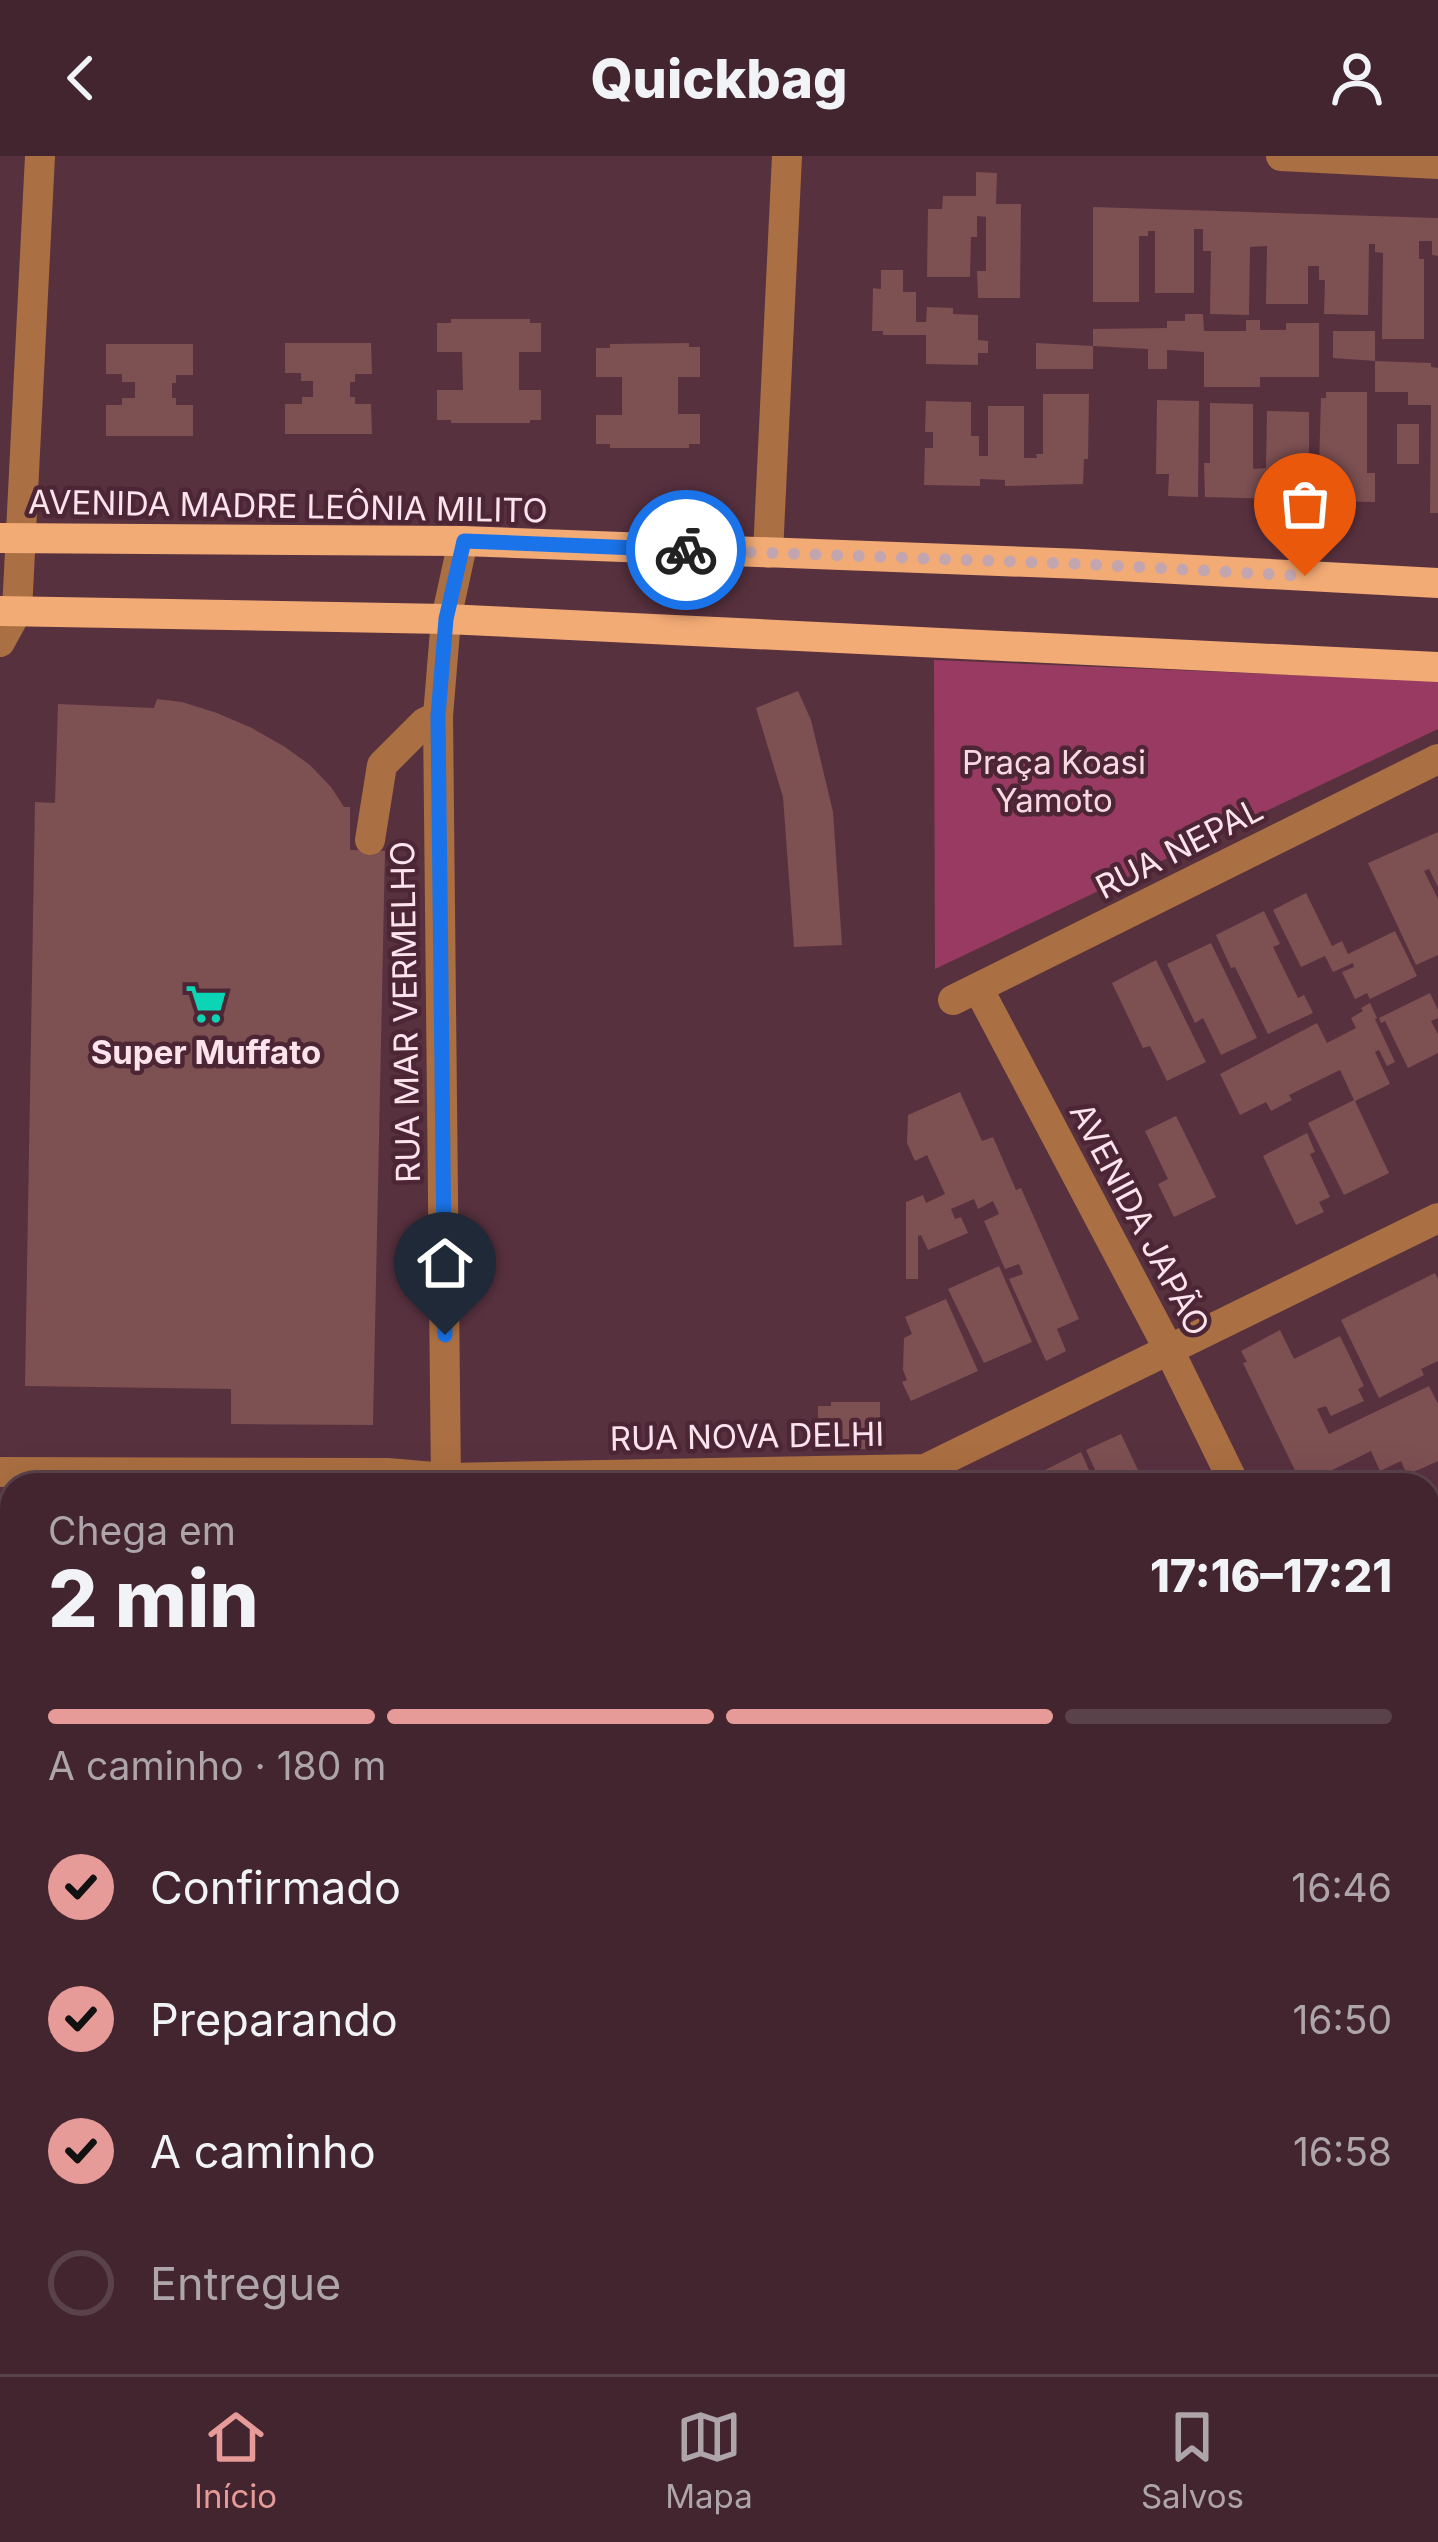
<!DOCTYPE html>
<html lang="pt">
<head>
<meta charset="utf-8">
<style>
	:root { --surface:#42252f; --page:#4c313b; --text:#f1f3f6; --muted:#aea5aa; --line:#5a424b; --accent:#e69b98 }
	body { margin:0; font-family:Inter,sans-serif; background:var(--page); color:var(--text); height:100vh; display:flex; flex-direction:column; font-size:45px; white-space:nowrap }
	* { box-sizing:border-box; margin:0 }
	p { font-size:39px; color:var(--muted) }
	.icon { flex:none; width:66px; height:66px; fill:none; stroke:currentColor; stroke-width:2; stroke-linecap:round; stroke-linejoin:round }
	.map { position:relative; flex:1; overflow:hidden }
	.sheet { position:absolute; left:0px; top:1317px; width:1440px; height:903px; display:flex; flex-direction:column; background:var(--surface); border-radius:36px 36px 0 0; box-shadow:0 12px 48px #0002,0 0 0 3px var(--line) }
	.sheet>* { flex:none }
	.pin { position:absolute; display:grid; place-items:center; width:102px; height:102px; color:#fff; margin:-123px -51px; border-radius:50% 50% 50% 0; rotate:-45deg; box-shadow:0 0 12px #0007 }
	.pin .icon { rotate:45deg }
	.courier { position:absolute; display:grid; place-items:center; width:120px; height:120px; margin:-60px; border:9px solid #1a73e8; border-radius:50%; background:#fff; color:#222; box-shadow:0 3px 15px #0007 }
	.overview em { font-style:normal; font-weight:800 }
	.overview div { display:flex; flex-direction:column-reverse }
	.overview { display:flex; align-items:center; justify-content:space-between; height:204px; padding:0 48px }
	h1 { font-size:78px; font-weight:800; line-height:90px }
	.bar { display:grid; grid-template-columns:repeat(4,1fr); gap:18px 12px; align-content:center; height:144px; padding:0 48px }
	.bar i { height:15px; border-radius:9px; background:var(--line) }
	.bar .selected { background:var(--accent) }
	.bar p { grid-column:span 4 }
	ol { padding:0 48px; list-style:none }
	li { display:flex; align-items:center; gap:36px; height:132px }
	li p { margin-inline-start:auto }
	li .icon { padding:12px; border-radius:50%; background:var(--accent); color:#111; stroke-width:4 }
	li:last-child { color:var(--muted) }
	li i { width:66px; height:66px; border:6px solid var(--line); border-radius:50% }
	header { display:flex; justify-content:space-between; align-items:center; height:156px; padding:0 48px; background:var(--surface); font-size:54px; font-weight:800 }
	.tab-bar { display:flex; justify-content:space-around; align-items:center; height:168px; border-top:3px solid var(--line); background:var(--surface); font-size:33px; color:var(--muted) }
	.tab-bar a { display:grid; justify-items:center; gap:6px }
	.tab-bar .selected { color:var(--accent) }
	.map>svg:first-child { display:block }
	.green { fill:#983a62 }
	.building { fill:#7d5052 }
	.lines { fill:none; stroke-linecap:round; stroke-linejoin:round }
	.minor { stroke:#aa6f42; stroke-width:30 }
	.major { stroke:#f3ab75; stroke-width:30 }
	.done { stroke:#c3a5af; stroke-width:12; stroke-dasharray:0 21.6 }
	.route { stroke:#1a73e8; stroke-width:15 }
	.labels { text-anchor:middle; stroke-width:9; stroke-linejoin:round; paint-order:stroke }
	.street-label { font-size:33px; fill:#fde3eb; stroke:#4d2635 }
	.park-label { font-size:33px; fill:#f8d9e3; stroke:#4d2635 }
	.poi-label { font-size:33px; font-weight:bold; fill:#fde3eb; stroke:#4d2635 }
</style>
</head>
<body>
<header><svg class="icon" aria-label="back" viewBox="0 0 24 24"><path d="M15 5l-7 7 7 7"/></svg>Quickbag<svg class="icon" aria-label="person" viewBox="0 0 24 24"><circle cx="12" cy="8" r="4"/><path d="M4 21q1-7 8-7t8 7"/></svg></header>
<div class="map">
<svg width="1438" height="2218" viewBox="0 0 1438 2218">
	<rect width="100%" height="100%" fill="#58313f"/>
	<g class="green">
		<polygon points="934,504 1438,525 1438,573 935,813"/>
		<polygon points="1438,1514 1438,1654 1428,1634 1428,1519"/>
	</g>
	<g class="building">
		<polygon points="976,16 997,17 996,48 1021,48 1020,142 978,142 977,115 986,115 986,61 977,60 977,81 971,81 970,121 927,121 928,53 942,53 943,40 976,40"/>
		<polygon points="1093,51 1438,62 1438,100 1432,99 1432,85 1419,85 1419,103 1424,103 1424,183 1382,183 1383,97 1375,96 1375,88 1369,88 1368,159 1324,158 1325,124 1319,124 1319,110 1308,110 1308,148 1266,148 1267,90 1250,91 1249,159 1210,158 1211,95 1203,95 1203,73 1194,73 1194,137 1155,137 1155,75 1148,75 1148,80 1139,80 1139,146 1093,146"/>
		<polygon points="881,114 903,114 903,136 916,136 916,166 926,166 927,151 953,152 953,158 978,159 978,184 988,185 988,197 978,197 978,209 926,208 926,179 883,179 883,175 872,175 873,132 881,133"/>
		<polygon points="1185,158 1203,158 1204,175 1246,175 1246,164 1260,164 1260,174 1286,174 1286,167 1319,167 1319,221 1260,221 1260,231 1204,231 1204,196 1167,194 1167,213 1148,213 1148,193 1093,190 1093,213 1036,213 1036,187 1093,190 1093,173 1167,172 1167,165 1185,165"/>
		<polygon points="451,163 530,163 530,167 541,167 541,196 519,196 519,234 541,234 541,264 530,264 530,267 451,267 451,264 437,264 437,234 463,234 462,196 437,196 437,167 451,167"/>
		<polygon points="1333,175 1375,175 1375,205 1431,207 1431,211 1438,212 1438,357 1430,357 1431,249 1408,249 1408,236 1375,236 1375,205 1333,202"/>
		<polygon points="285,187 371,187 372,218 355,218 355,226 350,226 350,241 355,241 355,248 371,248 372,278 285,278 285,248 302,248 302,241 313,241 313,225 301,225 301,217 285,217"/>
		<polygon points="689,187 689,191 700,191 700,221 678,221 678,258 700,258 700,288 689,288 689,292 610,292 610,288 596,288 596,259 622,259 622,221 596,221 596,192 610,192 610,188"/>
		<polygon points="106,188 193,188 193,219 176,219 176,227 172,227 172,242 176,242 176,249 193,249 193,280 106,280 106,249 122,249 122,242 135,242 135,226 122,226 122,218 106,218"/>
		<polygon points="1326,236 1367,236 1367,317 1375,317 1375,346 1318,345 1321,242 1326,242"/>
		<polygon points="1043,238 1089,238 1088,303 1084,303 1083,328 1005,330 1005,324 980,323 980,330 924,329 925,292 933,292 933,276 925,276 926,245 971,246 971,280 979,280 979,300 988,300 988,250 1024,250 1024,302 1037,302 1036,298 1043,298"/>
		<polygon points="1157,244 1199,245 1198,341 1168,340 1169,318 1156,318"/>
		<polygon points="1210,247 1253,248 1253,313 1266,312 1267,255 1309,256 1309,321 1317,321 1316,344 1205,341 1204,307 1210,307"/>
		<rect x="1397" y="268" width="22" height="40"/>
		<polygon points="798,535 811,564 833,656 842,789 794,791 783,641 756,552"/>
		<polygon points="157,543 182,546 217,557 252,572 285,591 310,609 331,631 344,651 350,651 350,694 385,695 373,1269 231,1268 231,1233 25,1230 35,646 55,647 58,548 154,552"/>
		<polygon points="1438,676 1438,731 1429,713 1424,715 1438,743 1438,799 1416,809 1368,707"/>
		<polygon points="1306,737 1332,790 1342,785 1348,798 1395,775 1417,820 1370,843 1367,837 1355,843 1342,816 1354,811 1353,807 1333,816 1325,800 1301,811 1273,754"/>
		<polygon points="1264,755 1280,788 1273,791 1298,842 1304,839 1313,857 1268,878 1235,811 1231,812 1216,779"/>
		<polygon points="1211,787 1257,882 1221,899 1203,862 1195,867 1167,808"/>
		<polygon points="1156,804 1206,906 1167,925 1150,890 1143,892 1112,827"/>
		<polygon points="1430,837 1438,854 1438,862 1431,865 1438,878 1438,897 1408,912 1385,865 1381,867 1379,862"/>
		<polygon points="1370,847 1377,862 1375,863 1395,906 1387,910 1379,894 1375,896 1390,928 1355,945 1389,1017 1344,1039 1308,967 1354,944 1340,914 1289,939 1292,944 1271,955 1266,946 1240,959 1220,918 1317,867 1327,887 1356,872 1351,862 1363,855 1361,852"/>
		<polygon points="960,936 982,985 993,981 1016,1034 1021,1032 1079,1163 1057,1173 1066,1195 1046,1205 1009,1123 1023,1118 1019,1108 1005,1113 984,1065 999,1058 993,1045 978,1053 974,1043 951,1053 955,1063 961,1061 968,1077 928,1094 921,1079 918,1080 918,1123 906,1123 906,1046 923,1039 926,1047 945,1038 927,999 915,1005 907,987 908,959"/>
		<polygon points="1176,960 1216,1041 1174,1061 1158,1028 1168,1023 1145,975"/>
		<polygon points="1307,977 1315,996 1310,998 1330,1041 1319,1046 1324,1056 1296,1069 1263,1000"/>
		<polygon points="999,1110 1032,1186 984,1207 948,1133"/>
		<polygon points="1435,1117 1438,1123 1438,1205 1421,1213 1424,1219 1379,1242 1341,1164"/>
		<polygon points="946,1143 978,1215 911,1245 902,1226 907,1224 903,1214 904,1182 912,1178 905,1161"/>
		<polygon points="1280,1174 1294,1203 1340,1180 1364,1230 1358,1233 1364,1245 1331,1260 1326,1250 1317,1253 1329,1278 1429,1230 1438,1248 1438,1305 1407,1319 1401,1305 1380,1315 1371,1295 1302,1329 1243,1207 1247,1206 1241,1195"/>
		<polygon points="831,1246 880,1246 880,1293 833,1293 833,1289 818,1289 818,1250 831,1250"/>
		<polygon points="1121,1278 1145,1329 1102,1329 1086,1294"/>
		<polygon points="1081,1296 1089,1314 1084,1316 1090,1329 1015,1329"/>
		<polygon points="1428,1363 1435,1376 1438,1375 1438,1407 1428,1412"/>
		<polygon points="1438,2030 1438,2106 1428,2111 1428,2035"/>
		<polygon points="1428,2129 1438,2148 1438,2215 1433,2218 1374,2218 1395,2208 1428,2208"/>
		<polygon points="649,2208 757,2208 757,2218 648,2218"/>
		<polygon points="1025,2208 1065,2208 1070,2218 1029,2218"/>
		<polygon points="1107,2208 1144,2208 1148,2218 1086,2218"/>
		<polygon points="1153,2208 1199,2208 1178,2218 1158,2218"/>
		<polygon points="1221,2208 1253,2208 1257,2218 1226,2218"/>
		<polygon points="1296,2208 1341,2208 1346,2218 1289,2218 1286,2213"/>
	</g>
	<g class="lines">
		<g class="minor">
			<polyline points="1281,0 1438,8"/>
			<polyline points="768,397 787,0"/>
			<polyline points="0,486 17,455 40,0"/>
			<polyline points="370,684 382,609 424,567 438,560"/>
			<polyline points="978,832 1168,1192 1235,1329"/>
			<polyline points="953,844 1438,603"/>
			<polyline points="0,1316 387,1317 446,1322 925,1313 1438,1062"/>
			<polyline points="446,1329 438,560 446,463 463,385"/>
			<polyline points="1428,1481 1438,1476"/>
			<polyline points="1428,1716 1438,1735"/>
			<polyline points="1428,1907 1438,1902"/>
			<polyline points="431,2218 431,2208"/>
		</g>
		<g class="major">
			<polyline points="0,382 463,385 1082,408 1438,427"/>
			<polyline points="0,455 446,463 1438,511"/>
		</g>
	</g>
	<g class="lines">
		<polyline class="done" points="686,394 1082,408 1305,420"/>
		<polyline class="route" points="445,1179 438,560 446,463 464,385 686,394"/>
	</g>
	<defs>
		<g id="supermarket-bare" transform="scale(3.24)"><path d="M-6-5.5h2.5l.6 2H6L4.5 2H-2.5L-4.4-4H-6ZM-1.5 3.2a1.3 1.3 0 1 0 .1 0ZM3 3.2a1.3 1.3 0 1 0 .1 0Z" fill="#0bd5b5" stroke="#4d2635" stroke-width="2.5" paint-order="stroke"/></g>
	</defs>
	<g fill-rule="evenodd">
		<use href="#supermarket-bare" x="206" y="848"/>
	</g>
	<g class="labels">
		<g class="street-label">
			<text transform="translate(288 350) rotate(1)" y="12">AVENIDA MADRE LEÔNIA MILITO</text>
			<text transform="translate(1179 692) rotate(-27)" y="12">RUA NEPAL</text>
			<text transform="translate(405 856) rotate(-91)" y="12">RUA MAR VERMELHO</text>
			<text transform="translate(1140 1063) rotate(62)" y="12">AVENIDA JAPÃO</text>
			<text transform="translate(747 1280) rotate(-1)" y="12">RUA NOVA DELHI</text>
		</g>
		<g class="park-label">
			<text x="1054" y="618">Praça Koasi<tspan x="1054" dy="38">Yamoto</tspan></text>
		</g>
		<g class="poi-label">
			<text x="206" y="908">Super Muffato</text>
		</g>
	</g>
</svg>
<div class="pin" style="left:1305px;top:420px;background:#ea580c"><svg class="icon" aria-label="bag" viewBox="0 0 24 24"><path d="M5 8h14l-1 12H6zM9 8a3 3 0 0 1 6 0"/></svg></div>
<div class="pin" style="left:445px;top:1179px;background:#1f2937"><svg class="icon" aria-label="home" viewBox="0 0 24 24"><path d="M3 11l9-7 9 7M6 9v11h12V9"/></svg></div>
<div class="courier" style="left:686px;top:394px"><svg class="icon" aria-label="bike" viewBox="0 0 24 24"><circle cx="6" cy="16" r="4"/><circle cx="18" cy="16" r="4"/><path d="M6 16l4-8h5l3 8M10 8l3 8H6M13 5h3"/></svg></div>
<section class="sheet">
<div class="overview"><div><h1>2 min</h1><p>Chega em</p></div><em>17:16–17:21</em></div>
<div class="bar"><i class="selected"></i><i class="selected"></i><i class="selected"></i><i></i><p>A caminho · 180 m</p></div>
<ol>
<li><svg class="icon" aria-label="check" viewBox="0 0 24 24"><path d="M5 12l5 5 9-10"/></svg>Confirmado<p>16:46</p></li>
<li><svg class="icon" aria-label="check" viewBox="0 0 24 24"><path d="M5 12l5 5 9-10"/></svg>Preparando<p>16:50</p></li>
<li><svg class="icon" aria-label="check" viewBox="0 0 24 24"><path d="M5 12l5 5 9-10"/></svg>A caminho<p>16:58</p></li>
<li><i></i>Entregue</li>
</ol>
</section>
</div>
<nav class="tab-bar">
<a class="selected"><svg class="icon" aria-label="home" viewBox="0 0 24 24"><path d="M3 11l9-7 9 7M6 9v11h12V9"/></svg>Início</a>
<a><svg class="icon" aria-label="map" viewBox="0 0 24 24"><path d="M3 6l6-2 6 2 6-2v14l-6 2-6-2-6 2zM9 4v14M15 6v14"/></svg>Mapa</a>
<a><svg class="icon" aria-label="saved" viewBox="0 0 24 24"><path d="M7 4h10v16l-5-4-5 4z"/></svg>Salvos</a>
</nav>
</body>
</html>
